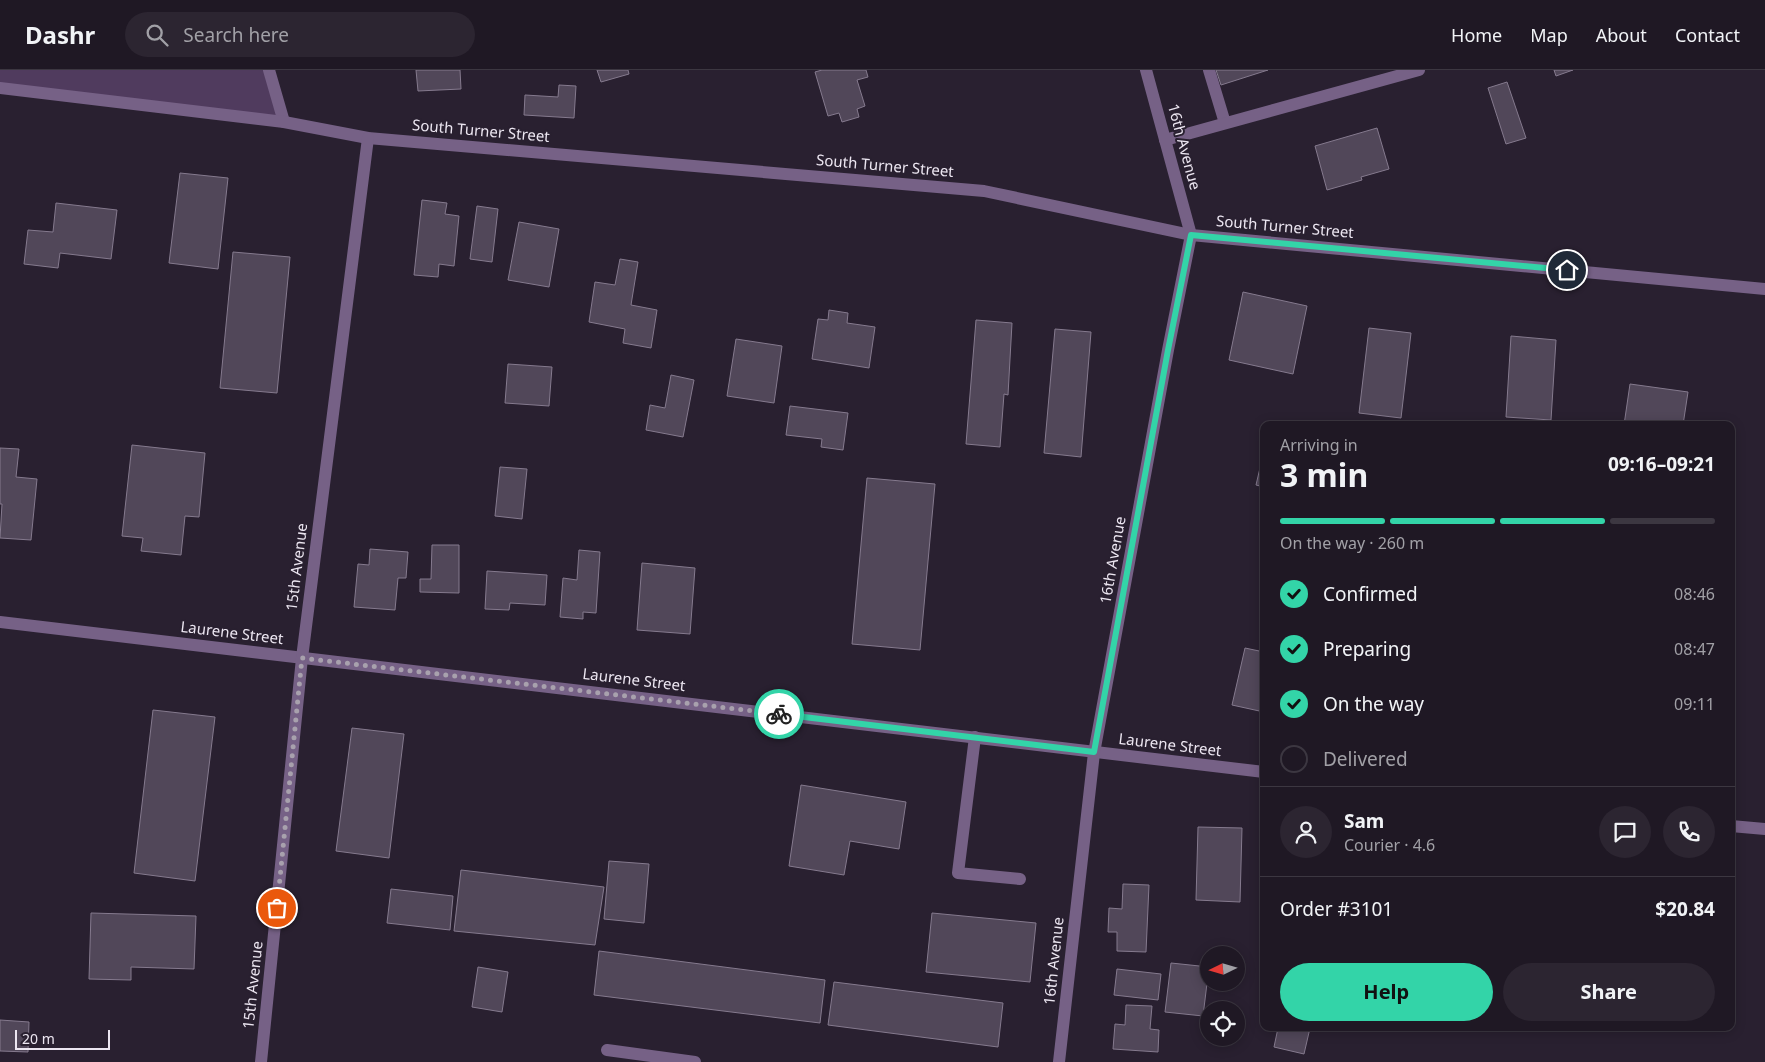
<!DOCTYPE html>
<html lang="en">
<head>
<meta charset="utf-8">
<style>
	:root { --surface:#1f1824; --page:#2c2531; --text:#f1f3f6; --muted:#a1a0a6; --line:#3c3741; --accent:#33d4a8 }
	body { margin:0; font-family:"Noto Sans",sans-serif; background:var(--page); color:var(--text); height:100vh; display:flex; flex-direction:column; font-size:19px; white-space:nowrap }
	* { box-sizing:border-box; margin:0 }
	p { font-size:16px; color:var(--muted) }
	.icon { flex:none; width:28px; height:28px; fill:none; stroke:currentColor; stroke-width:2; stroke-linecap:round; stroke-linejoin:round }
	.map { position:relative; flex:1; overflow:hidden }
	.drawer { position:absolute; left:1260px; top:351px; width:475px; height:610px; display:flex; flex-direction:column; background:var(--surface); border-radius:10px; box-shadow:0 2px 12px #0003,0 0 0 1px var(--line) }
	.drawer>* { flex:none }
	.needle { width:32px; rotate:265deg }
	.tools { position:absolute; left:1200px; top:876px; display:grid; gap:10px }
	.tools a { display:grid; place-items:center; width:45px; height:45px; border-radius:50%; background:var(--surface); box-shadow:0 2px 12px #0003,0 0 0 1px var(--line); font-size:25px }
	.scale { position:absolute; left:15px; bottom:12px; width:95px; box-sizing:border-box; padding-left:5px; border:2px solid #ece6f1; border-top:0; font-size:14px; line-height:18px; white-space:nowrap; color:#ece6f1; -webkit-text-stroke:4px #292030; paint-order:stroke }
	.pin { position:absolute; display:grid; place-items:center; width:42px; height:42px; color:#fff; margin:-21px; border:2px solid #fff; border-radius:50%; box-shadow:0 1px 5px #0007 }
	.courier { position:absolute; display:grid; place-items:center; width:50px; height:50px; margin:-25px; border:4px solid #33d4a8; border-radius:50%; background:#fff; color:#222; box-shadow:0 1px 6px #0007 }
	.overview em { font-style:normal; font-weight:700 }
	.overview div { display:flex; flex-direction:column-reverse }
	.overview { display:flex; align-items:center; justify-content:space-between; height:85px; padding:0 20px }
	h1 { font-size:32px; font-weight:700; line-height:38px }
	.bar { display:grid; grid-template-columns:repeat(4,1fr); gap:8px 5px; align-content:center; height:60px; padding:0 20px }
	.bar i { height:6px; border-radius:4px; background:var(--line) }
	.bar .current { background:var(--accent) }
	.bar p { grid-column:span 4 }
	.line { display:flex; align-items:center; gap:12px; padding:0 20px; border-top:1px solid var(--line) }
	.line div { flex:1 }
	.round { display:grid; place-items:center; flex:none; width:52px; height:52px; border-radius:26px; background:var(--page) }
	ol { padding:0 20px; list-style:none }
	li { display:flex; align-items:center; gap:15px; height:55px }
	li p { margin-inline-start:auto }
	li .icon { padding:5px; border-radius:50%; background:var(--accent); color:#111; stroke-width:4 }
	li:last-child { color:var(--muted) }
	li i { width:28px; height:28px; border:2px solid var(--line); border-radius:50% }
	.cta { display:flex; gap:10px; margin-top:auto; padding:10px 20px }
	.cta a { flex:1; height:58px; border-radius:30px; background:var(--accent); color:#111; font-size:20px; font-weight:700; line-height:58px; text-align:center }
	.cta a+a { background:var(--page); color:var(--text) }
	header { display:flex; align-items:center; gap:30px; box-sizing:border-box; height:70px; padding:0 25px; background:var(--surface); border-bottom:1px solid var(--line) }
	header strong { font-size:24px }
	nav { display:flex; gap:28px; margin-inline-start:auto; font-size:18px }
	.search { width:350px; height:45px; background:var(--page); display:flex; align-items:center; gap:12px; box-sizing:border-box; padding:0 18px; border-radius:28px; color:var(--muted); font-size:19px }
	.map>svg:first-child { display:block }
	.green { fill:#503b5e }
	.building { fill:#514759; stroke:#857a8e }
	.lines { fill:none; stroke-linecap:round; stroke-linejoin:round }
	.lane { stroke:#766186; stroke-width:12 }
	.street { stroke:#766186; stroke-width:12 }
	.done { stroke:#a8a1ad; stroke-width:5; stroke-dasharray:0 9 }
	.route { stroke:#33d4a8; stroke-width:6 }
	.labels { text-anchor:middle; stroke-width:4; stroke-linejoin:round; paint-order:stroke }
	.street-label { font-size:15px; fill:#ece6f1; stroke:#292030 }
</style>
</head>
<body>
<header>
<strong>Dashr</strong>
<div class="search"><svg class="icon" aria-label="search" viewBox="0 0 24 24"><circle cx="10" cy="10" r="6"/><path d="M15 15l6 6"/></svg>Search here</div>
<nav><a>Home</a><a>Map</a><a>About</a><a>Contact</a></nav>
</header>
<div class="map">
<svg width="1765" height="992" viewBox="0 0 1765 992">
	<rect width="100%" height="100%" fill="#292030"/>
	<polygon class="green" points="0,0 269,0 284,52 0,18"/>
	<g class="building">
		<polygon points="416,0 460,0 461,19 418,21"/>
		<polygon points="597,0 628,0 629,4 601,12"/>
		<polygon points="822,0 866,0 868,7 857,10 865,36 857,39 859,47 842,52 839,43 828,46 815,2"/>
		<polygon points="1216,0 1268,0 1221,15"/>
		<polygon points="1554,0 1573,0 1556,6"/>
		<polygon points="1507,12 1526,68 1506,74 1488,18"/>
		<polygon points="559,15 576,16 574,48 524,45 525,25 558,27"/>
		<polygon points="1377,58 1389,99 1361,107 1362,110 1327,120 1315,76"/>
		<polygon points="180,103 228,108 218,199 169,193"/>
		<polygon points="422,130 447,133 445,144 459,146 454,196 439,194 438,207 414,205"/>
		<polygon points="56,133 117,140 111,189 60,183 58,198 24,194 28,160 53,162"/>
		<polygon points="477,136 498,139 492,192 470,189"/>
		<polygon points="519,152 559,159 549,217 508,210"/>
		<polygon points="233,182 290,187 277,323 220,318"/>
		<polygon points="620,189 638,192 631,235 657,240 651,278 623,273 625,259 589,252 595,212 615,215"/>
		<polygon points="1243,222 1307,236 1293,304 1229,290"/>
		<polygon points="829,240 848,243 847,253 875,257 869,298 812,289 818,249 828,250"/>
		<polygon points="976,250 1012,253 1008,325 1004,324 1000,377 966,374"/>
		<polygon points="1369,258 1411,263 1401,348 1359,343"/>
		<polygon points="1055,259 1091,262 1081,387 1044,383"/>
		<polygon points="1511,266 1556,270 1551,350 1506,347"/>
		<polygon points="736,269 782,276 774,333 727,326"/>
		<polygon points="508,294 552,297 549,336 505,333"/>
		<polygon points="671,305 694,310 683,367 646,360 650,335 665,338"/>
		<polygon points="1630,314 1688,322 1683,355 1624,355"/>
		<polygon points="790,336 848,343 843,380 821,377 822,369 786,365"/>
		<polygon points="132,375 205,383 199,447 185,446 181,485 141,481 143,468 122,466"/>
		<polygon points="0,378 19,379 16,407 37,409 31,470 0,468 2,434 0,434"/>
		<polygon points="1264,381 1264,417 1256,415"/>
		<polygon points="500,397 527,399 522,449 495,446"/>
		<polygon points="867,408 935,414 920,580 852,574"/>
		<polygon points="432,475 459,475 459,523 420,522 420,509 431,509"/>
		<polygon points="370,479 408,482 406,508 398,508 395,540 354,537 358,494 369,495"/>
		<polygon points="579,480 600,482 596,543 583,542 583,549 560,547 563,508 577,510"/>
		<polygon points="642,493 695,498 690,564 637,560"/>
		<polygon points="487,501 547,505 545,535 510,533 509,540 485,539"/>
		<polygon points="1245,578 1264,582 1264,642 1232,635"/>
		<polygon points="153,640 215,647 195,811 134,803"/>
		<polygon points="352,658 404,664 389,788 336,781"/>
		<polygon points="801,715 906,732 899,779 850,771 844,805 789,796"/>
		<polygon points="1198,757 1242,758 1240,832 1196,830"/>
		<polygon points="609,791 649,794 644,853 604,849"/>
		<polygon points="461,800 604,817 595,875 454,861"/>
		<polygon points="1123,814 1149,815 1146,882 1117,881 1117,862 1108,862 1109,838 1122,839"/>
		<polygon points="391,819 453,826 450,860 387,853"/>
		<polygon points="91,843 196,846 194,899 131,897 131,910 89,909"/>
		<polygon points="932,843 1036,853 1030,912 926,902"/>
		<polygon points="599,881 825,910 820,953 594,925"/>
		<polygon points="1171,893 1209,897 1203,946 1165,942"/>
		<polygon points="478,897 508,902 502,942 472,937"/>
		<polygon points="1117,899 1161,904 1158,930 1114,925"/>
		<polygon points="834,912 1003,933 998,977 828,955"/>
		<polygon points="1126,935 1152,936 1150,959 1159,960 1158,982 1113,979 1115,954 1125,955"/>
		<polygon points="0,950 29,952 28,982 0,981"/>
		<polygon points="1278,958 1310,958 1304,984 1274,977"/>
	</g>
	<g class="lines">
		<g class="lane">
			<polyline points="1209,0 1225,53"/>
			<polyline points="1165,70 1419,0"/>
			<polyline points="975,667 958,803 1020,809"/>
			<polyline points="607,980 695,992"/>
		</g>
		<g class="street">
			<polyline points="269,0 284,52"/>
			<polyline points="0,18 284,52 368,68 984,121 1191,165 1765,219"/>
			<polyline points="0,552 1264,702"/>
			<polyline points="1731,756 1765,759"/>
			<polyline points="261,992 302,588 368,68"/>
			<polyline points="1059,992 1094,683 1168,280 1191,165 1146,0"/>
		</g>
	</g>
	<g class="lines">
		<polyline class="done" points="277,838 302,588 779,644"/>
		<polyline class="route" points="779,644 1094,682 1168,280 1191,165 1567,200"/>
	</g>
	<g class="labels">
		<g class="street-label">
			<text transform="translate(481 61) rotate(5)" y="5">South Turner Street</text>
			<text transform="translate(1184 77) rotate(75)" y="5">16th Avenue</text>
			<text transform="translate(885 96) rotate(5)" y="5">South Turner Street</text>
			<text transform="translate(1285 157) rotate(5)" y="5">South Turner Street</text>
			<text transform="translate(1113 490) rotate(-80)" y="5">16th Avenue</text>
			<text transform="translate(297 497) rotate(-83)" y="5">15th Avenue</text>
			<text transform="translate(232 563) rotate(7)" y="5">Laurene Street</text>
			<text transform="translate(634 610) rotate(7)" y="5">Laurene Street</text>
			<text transform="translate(1170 675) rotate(7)" y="5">Laurene Street</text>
			<text transform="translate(1054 891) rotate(-84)" y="5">16th Avenue</text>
			<text transform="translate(253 915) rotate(-84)" y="5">15th Avenue</text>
		</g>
	</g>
</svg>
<div class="tools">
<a><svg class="needle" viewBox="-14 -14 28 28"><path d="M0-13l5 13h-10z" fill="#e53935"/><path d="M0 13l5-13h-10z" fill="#a1a0a6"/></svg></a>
<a><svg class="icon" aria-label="locate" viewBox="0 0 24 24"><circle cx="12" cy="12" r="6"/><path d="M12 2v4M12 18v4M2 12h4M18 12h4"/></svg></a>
</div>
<div class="scale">20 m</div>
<div class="pin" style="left:277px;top:838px;background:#ea580c"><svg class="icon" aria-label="bag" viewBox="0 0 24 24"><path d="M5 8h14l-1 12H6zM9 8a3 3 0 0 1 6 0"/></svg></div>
<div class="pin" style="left:1567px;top:200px;background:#1f2937"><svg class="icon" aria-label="home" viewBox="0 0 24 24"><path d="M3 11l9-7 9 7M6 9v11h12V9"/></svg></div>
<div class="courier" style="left:779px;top:644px"><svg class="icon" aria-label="bike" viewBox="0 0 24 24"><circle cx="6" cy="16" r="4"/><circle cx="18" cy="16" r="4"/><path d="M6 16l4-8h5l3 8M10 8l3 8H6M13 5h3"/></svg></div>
<section class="drawer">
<div class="overview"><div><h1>3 min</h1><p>Arriving in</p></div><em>09:16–09:21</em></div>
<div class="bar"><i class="current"></i><i class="current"></i><i class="current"></i><i></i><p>On the way · 260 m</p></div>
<ol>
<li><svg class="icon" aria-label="check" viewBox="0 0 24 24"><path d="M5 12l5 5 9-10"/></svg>Confirmed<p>08:46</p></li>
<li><svg class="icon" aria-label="check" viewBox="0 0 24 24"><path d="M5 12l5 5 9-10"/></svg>Preparing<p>08:47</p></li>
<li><svg class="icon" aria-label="check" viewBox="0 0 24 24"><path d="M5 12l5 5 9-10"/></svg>On the way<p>09:11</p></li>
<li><i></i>Delivered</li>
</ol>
<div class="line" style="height:90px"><a class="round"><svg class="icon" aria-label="person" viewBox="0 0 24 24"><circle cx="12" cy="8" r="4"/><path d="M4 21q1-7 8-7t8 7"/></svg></a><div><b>Sam</b><p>Courier · 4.6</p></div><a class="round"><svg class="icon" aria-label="chat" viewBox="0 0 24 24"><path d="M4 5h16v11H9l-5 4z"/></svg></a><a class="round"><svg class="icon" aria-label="phone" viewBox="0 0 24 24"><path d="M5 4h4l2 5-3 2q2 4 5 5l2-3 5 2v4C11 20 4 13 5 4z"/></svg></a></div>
<div class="line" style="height:65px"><div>Order #3101</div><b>$20.84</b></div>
<div class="cta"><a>Help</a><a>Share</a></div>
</section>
</div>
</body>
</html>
